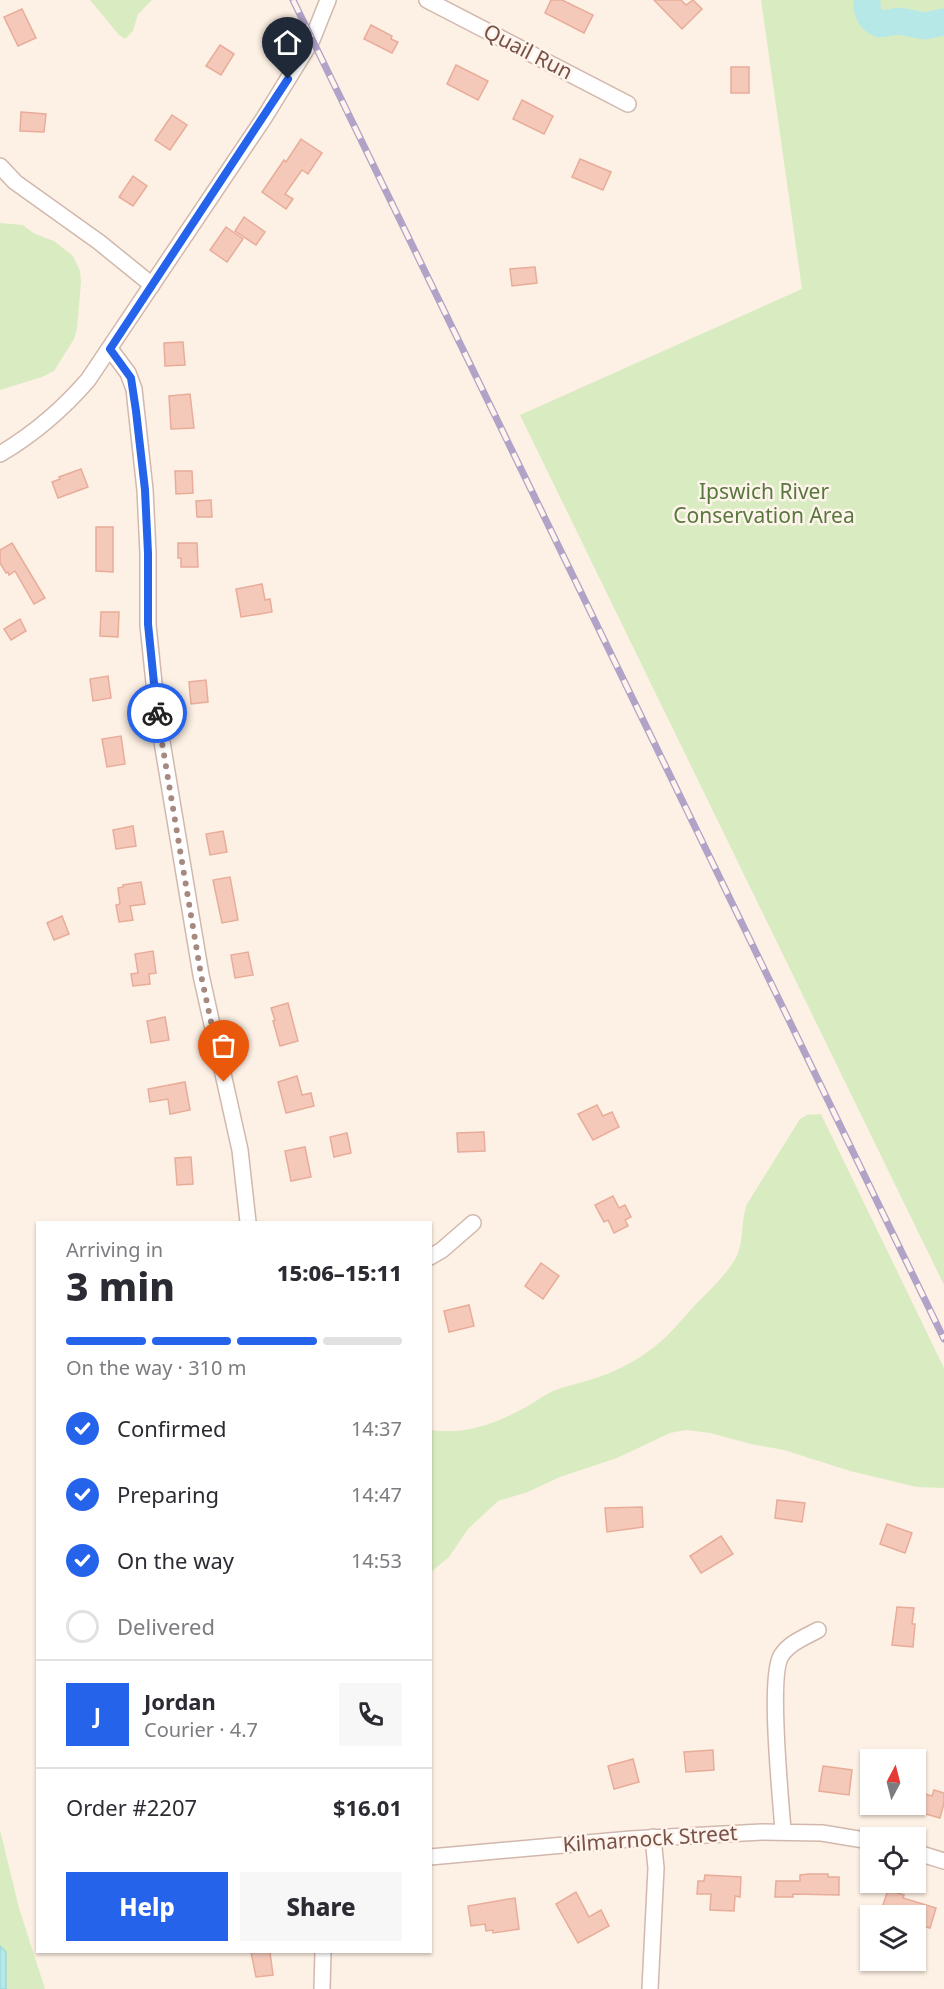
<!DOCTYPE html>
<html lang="en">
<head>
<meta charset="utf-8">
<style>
	:root { --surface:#fff; --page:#f7f7f7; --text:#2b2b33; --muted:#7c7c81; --line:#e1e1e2; --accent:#2563eb }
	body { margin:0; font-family:"Noto Sans",sans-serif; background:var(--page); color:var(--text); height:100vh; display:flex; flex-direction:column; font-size:22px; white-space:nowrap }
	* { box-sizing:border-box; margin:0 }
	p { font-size:20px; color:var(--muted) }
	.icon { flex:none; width:33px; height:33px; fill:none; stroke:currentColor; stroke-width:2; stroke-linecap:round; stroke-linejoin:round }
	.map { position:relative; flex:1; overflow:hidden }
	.drawer { position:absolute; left:36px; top:1221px; width:396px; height:732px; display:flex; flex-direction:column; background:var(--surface); border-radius:0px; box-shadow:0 2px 4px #0004 }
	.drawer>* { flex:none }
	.needle { width:39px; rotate:7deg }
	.controls { position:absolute; left:860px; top:1749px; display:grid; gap:12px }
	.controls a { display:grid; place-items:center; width:66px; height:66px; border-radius:0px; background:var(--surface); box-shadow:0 2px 4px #0004; font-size:30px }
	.pin { position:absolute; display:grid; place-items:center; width:51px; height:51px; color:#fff; margin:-62px -26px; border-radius:50% 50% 50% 0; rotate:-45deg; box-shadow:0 0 6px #0007 }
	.pin .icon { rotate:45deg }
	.courier { position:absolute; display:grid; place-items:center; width:60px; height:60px; margin:-30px; border:4px solid #2563eb; border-radius:50%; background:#fff; color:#222; box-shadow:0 2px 8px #0007 }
	.summary em { font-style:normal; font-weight:800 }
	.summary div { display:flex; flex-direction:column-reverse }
	.summary { display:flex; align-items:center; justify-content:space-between; height:102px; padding:0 30px }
	h1 { font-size:39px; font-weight:800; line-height:45px }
	.bar { display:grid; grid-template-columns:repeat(4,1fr); gap:9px 6px; align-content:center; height:72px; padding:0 30px }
	.bar i { height:8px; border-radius:4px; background:var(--line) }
	.bar .selected { background:var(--accent) }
	.bar p { grid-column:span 4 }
	.line { display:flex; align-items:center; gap:15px; padding:0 30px; border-top:2px solid var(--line) }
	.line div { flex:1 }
	.round { display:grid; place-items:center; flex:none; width:63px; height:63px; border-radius:0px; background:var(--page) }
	ol { padding:0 30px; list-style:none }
	li { display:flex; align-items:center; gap:18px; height:66px }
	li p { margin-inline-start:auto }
	li .icon { padding:6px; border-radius:50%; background:var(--accent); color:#fff; stroke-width:4 }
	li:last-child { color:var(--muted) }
	li i { width:33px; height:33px; border:3px solid var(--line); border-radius:50% }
	.action { display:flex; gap:12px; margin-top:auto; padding:12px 30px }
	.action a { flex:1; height:69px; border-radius:0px; background:var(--accent); color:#fff; font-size:24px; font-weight:800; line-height:69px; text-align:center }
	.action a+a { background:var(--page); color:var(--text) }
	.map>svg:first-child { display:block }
	.green { fill:#d9ecc1 }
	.water { fill:#b7e8e8; stroke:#9ddadb; stroke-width:1.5 }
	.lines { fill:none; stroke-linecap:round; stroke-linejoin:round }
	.river { stroke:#b7e8e8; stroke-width:27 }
	.building { fill:#f5c9ba; stroke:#e8ac99; stroke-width:1.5 }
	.minor-casing { stroke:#d2b8ac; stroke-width:18 }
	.minor { stroke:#fff; stroke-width:15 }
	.rail-casing { stroke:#b1a2c8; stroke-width:7 }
	.rail { stroke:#fff4ec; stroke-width:4.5; stroke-dasharray:14; stroke-linecap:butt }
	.done { stroke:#a7897f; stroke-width:6; stroke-dasharray:0 10.8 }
	.route { stroke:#2563eb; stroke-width:8 }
	.labels { text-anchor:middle; stroke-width:5; stroke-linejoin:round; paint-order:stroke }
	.street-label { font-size:21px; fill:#785248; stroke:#fff4ec }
	.park-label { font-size:21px; fill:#57783c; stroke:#fff4ec }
</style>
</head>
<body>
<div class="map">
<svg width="944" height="1989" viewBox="0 0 944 1989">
	<rect width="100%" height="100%" fill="#fdf0e4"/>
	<g class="green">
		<polygon points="90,0 152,0 138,14 133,31 125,39 119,35"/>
		<polygon points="761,0 944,0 944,1285 520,415 802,289"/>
		<polygon points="0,223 23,225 33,233 54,241 73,256 80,271 81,282 77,328 74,339 54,371 42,377 0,390"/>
		<path d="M 821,1114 L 944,1368 L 944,1488 L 917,1487 L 850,1471 L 784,1450 L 751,1444 L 710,1433 L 686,1430 L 670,1433 L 617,1458 L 560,1477 L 528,1492 L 498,1501 L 468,1529 L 449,1557 L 431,1572 L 431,1430 C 466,1435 495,1424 526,1407 C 535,1402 544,1395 553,1391 C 566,1386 580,1383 593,1379 C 609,1374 633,1363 646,1353 C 667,1339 681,1320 698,1302 C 711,1289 724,1277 734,1261 C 745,1244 740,1222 747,1204 L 800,1119 L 807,1115 Z"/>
		<polygon points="0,1830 19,1908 45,1989 0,1989"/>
	</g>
	<polygon class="water" points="0,1946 6,1952 6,1989 0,1989"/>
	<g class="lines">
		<path class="river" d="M 867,0 C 866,10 870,21 880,24 L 899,21 L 924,26 L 944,22"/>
	</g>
	<g class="building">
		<polygon points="551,0 562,0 593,15 584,33 545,13"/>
		<polygon points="654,0 681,0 686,5 693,0 702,9 682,29"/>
		<polygon points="22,9 36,38 18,46 4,17"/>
		<polygon points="371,25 392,36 391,39 398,42 392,53 364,39"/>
		<polygon points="220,45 234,54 221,75 206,66"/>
		<polygon points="456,65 488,81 478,100 447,84"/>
		<rect x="731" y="67" width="18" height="26"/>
		<polygon points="522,100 553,116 544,134 513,119"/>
		<polygon points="21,112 46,114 44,132 20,131"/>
		<polygon points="172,115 187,125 170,150 155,140"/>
		<polygon points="301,139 322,153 308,174 302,170 285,194 293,199 286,209 262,192 284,160 286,162"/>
		<polygon points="580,159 611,172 603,190 572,177"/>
		<polygon points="133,176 147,186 133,206 119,197"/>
		<polygon points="244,217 265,232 256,245 235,231"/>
		<polygon points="226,227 243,239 227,262 210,250"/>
		<polygon points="535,267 537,283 512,286 510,269"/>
		<polygon points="183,342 185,365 165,366 164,343"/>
		<polygon points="190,394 194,428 171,429 169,396"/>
		<polygon points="81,469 88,487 58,498 52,482 60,479 59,477"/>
		<polygon points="175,471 192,471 193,493 176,494"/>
		<polygon points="211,500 212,517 197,517 196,501"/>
		<polygon points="96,527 113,527 113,572 96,571"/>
		<polygon points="12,543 45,598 34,604 15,571 9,575 8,572 6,573 0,563 0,550"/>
		<polygon points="178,543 197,543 198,567 181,567 181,558 178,558"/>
		<polygon points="262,584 265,600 270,599 272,612 241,617 236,589"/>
		<polygon points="101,612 119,612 118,637 100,636"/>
		<polygon points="20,619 26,631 11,640 4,629"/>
		<polygon points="108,676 111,698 93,701 90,679"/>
		<polygon points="206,680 208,702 191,704 189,682"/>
		<polygon points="121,736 125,764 107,767 102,739"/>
		<polygon points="133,826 136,846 116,849 113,830"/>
		<polygon points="223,831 227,852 210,855 206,834"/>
		<polygon points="230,877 238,920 222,923 213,880"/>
		<polygon points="141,882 145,904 130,906 133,920 119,922 116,905 120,904 118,888 123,887 123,885"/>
		<polygon points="62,916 69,934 54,940 47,923"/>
		<polygon points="153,951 156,973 149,974 150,984 133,986 131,974 138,973 135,954"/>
		<polygon points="248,952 253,975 235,978 231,955"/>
		<polygon points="288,1003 298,1041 280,1046 273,1021 275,1020 271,1008"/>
		<polygon points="165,1017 169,1040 151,1043 147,1021"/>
		<polygon points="297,1076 302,1095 311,1093 314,1106 286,1113 278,1082"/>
		<polygon points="185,1082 190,1110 170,1114 168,1099 150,1102 148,1089"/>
		<polygon points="597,1105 603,1116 612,1112 619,1127 593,1140 578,1114"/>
		<polygon points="484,1132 485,1151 458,1152 457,1133"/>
		<polygon points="347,1133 351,1153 334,1157 330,1137"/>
		<polygon points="305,1147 311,1177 291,1181 285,1151"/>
		<polygon points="191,1157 193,1184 177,1185 175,1158"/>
		<polygon points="613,1196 619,1208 625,1205 631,1217 625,1220 628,1226 614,1233 608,1220 604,1222 595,1205"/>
		<polygon points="541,1263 559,1276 543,1299 525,1286"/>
		<polygon points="469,1305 474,1326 449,1332 444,1311"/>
		<polygon points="777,1500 805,1503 802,1522 775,1518"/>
		<polygon points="642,1507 643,1527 607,1532 605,1508"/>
		<polygon points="887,1524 912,1533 905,1553 880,1544"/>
		<polygon points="721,1536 733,1554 701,1573 690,1556"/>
		<polygon points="897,1607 914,1608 912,1624 915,1624 913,1647 892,1645"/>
		<polygon points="713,1750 714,1770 686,1772 684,1752"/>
		<polygon points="633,1759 639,1782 614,1789 608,1766"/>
		<polygon points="823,1766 852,1770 849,1795 819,1791"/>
		<polygon points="934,1790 944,1793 944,1803 940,1818 915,1811 915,1791 932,1796"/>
		<polygon points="809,1874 828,1874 828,1877 839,1877 839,1895 793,1894 793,1897 775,1897 776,1881 800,1881 800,1875"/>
		<polygon points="705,1875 741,1877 740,1897 735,1896 734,1911 710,1910 711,1894 697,1894 698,1881 704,1881"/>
		<polygon points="888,1890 904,1895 903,1898 936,1908 930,1928 915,1924 915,1916 906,1916 882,1908"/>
		<polygon points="576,1892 589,1917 601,1910 609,1926 578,1943 556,1904"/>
		<polygon points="515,1898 519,1929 493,1933 493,1930 486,1931 485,1924 471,1926 468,1906"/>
		<polygon points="251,1952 270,1952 273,1975 256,1977"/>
	</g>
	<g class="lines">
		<g class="minor-casing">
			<g id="minor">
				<polyline points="427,0 628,104"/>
				<polyline points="0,166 15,182 99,242 152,285"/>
				<polyline points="110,349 128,373 134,389 145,490 148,553 148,625 157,712 201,975 240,1150 248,1222"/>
				<path d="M 0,454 C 34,434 62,410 88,380 L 264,118 L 312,40 L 328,0"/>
				<polyline points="430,1257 442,1250 473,1223"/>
				<path d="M 783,1831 C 781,1800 768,1678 781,1656 C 789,1643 805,1637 818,1630"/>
				<polyline points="915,1852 944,1861"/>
				<polyline points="430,1857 631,1839 762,1832 822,1833 870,1841"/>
				<polyline points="322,1989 323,1952"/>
				<polyline points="650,1989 656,1868 653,1837"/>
			</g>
		</g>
		<use href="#minor" class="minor"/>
		<g class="rail-casing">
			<polyline id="rail" points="293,0 944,1339"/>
		</g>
		<use href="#rail" class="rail"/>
	</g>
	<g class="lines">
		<polyline class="done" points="157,713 201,975 224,1082"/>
		<polyline class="route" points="157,713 148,624 148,553 145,490 136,411 131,378 110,349 288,79"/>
	</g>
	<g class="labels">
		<g class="street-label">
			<text transform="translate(528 52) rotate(27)" y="7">Quail Run</text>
			<text transform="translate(650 1839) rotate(-4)" y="7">Kilmarnock Street</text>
		</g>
		<g class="park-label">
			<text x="764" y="499">Ipswich River<tspan x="764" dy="24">Conservation Area</tspan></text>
		</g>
	</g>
</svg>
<div class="controls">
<a><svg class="needle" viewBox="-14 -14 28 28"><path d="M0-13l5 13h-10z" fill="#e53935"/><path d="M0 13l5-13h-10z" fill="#7c7c81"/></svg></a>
<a><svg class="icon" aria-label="locate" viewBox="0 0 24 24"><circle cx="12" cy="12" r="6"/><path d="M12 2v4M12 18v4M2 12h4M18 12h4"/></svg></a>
<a><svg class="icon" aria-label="layers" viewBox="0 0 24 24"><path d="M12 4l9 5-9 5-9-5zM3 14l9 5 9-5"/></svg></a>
</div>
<div class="pin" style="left:224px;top:1082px;background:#ea580c"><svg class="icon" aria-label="bag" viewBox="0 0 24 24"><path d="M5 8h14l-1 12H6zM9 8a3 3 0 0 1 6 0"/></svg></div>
<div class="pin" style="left:288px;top:79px;background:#1f2937"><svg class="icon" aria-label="home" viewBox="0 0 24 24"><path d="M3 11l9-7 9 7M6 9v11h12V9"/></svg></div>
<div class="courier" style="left:157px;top:713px"><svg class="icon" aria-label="bike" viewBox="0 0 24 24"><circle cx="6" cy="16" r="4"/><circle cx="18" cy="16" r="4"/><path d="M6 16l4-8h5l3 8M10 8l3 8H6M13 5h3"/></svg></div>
<section class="drawer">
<div class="summary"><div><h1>3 min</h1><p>Arriving in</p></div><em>15:06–15:11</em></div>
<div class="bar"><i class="selected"></i><i class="selected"></i><i class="selected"></i><i></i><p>On the way · 310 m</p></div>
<ol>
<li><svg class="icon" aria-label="check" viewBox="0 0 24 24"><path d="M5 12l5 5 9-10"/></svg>Confirmed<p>14:37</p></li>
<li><svg class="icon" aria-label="check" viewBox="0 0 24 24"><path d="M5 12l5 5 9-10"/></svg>Preparing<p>14:47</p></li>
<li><svg class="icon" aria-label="check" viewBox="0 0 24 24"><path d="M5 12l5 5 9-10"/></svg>On the way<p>14:53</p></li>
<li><i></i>Delivered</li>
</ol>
<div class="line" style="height:108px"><b class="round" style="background:var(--accent);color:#fff">J</b><div><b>Jordan</b><p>Courier · 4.7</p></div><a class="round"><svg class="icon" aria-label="phone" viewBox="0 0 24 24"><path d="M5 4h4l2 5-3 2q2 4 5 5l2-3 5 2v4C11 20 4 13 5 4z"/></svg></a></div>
<div class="line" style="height:78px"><div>Order #2207</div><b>$16.01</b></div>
<div class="action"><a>Help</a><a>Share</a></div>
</section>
</div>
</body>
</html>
